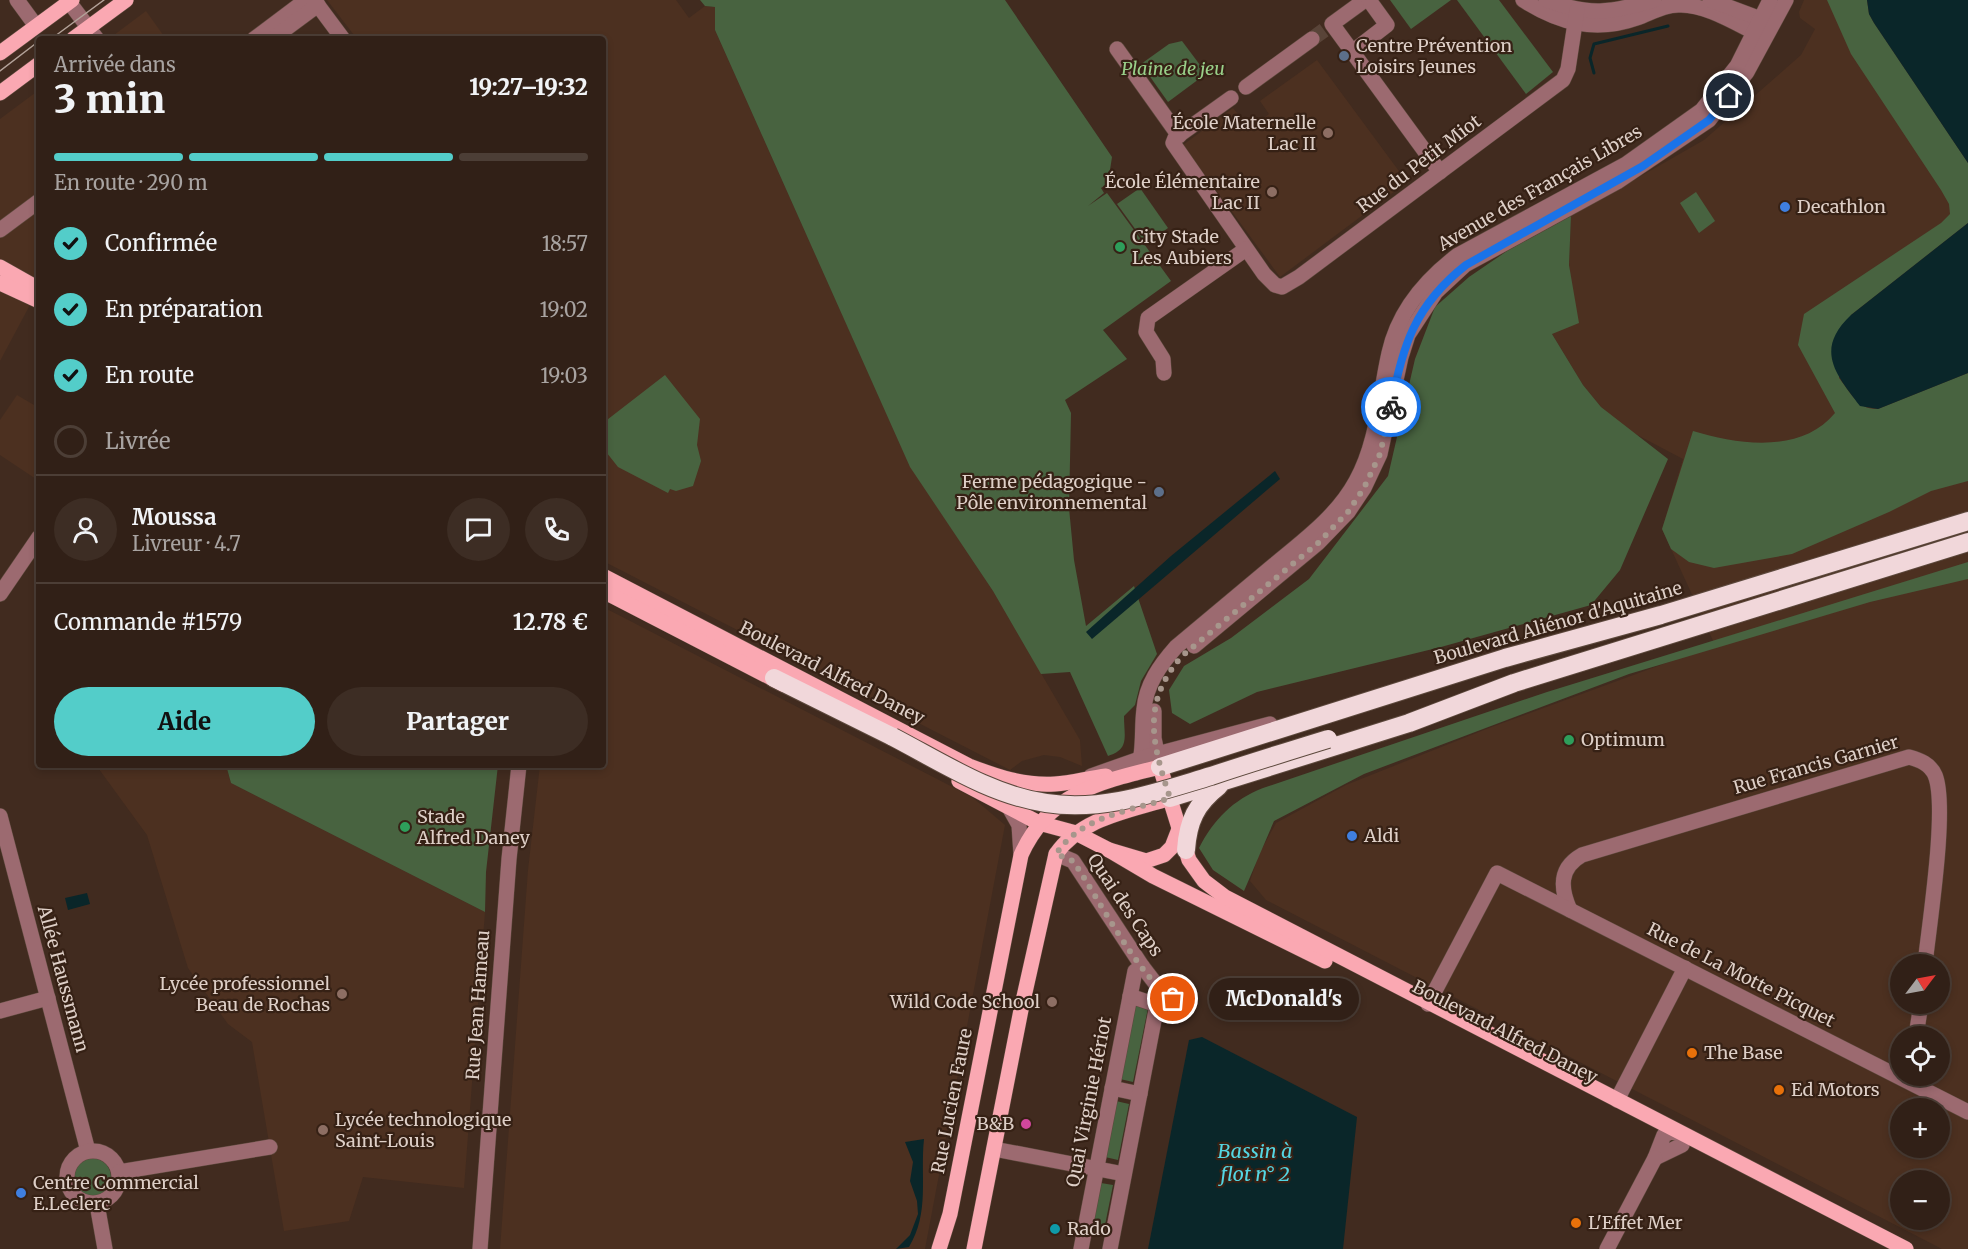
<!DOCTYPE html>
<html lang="fr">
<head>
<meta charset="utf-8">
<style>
	:root { --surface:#312017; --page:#3d2d24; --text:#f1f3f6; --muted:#a8a3a1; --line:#4c3e36; --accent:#53cdc9 }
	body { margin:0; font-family:Merriweather,serif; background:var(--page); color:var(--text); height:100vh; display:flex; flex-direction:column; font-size:22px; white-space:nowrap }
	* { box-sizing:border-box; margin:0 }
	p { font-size:20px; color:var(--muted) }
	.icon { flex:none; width:33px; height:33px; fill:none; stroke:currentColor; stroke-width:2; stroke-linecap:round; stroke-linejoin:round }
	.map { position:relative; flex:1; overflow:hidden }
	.panel { position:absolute; left:36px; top:36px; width:570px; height:732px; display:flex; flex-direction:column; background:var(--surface); border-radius:6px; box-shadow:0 3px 9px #0003,0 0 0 2px var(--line) }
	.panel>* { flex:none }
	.needle { width:39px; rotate:58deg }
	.fabs { position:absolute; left:1890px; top:954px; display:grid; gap:12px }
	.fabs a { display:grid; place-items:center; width:60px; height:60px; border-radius:50%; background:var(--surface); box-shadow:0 3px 9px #0003,0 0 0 2px var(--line); font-size:30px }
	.pin { position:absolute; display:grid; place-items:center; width:51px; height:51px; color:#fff; margin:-26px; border:3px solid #fff; border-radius:50%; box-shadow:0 2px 6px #0007 }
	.courier { position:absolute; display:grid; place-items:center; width:60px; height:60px; margin:-30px; border:4px solid #1a73e8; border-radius:50%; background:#fff; color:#222; box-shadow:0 2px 8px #0007 }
	.bubble { position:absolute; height:42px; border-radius:21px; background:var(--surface); box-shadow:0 3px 9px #0003,0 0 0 2px var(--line); font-size:20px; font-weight:800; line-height:42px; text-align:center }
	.overview em { font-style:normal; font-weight:800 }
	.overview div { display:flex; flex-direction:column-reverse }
	.overview { display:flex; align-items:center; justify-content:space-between; height:102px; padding:0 18px }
	h1 { font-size:39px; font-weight:800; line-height:45px }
	.bar { display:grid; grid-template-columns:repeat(4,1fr); gap:9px 6px; align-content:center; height:72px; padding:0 18px }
	.bar i { height:8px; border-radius:4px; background:var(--line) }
	.bar .selected { background:var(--accent) }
	.bar p { grid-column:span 4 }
	.line { display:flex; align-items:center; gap:15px; padding:0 18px; border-top:2px solid var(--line) }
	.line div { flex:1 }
	.round { display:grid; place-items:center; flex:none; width:63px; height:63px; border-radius:32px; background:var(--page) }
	ol { padding:0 18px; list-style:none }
	li { display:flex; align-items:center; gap:18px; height:66px }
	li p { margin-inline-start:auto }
	li .icon { padding:6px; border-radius:50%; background:var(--accent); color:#111; stroke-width:4 }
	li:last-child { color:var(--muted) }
	li i { width:33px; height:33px; border:3px solid var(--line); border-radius:50% }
	.cta { display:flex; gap:12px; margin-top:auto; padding:12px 18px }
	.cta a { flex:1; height:69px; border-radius:36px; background:var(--accent); color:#111; font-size:24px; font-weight:800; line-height:69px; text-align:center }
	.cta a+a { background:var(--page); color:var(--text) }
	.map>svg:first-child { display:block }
	.built { fill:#4c3020; fill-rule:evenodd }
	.green { fill:#486340 }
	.water { fill:#0a2629 }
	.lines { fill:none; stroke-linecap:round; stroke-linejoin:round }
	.stream { stroke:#0a2629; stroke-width:3 }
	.minor-tunnel { stroke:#594438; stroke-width:15; stroke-dasharray:15 8; stroke-linecap:butt }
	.minor-casing { stroke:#5d493d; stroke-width:16 }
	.major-casing { stroke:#5d493d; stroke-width:16 }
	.highway-casing { stroke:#5d493d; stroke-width:20 }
	.minor { stroke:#9c6a70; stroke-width:15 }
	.major { stroke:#faa8b2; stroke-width:15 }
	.highway { stroke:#f1d7da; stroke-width:18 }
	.tram { stroke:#b3a299; stroke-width:1.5 }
	.highway-bridge-casing { stroke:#5d493d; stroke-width:20; stroke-linecap:butt }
	.highway-bridge { stroke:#f1d7da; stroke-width:18 }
	.done { stroke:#a7968c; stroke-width:6; stroke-dasharray:0 10.8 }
	.route { stroke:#1a73e8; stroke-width:8 }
	.service-dot { fill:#5c6f8a; stroke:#362115; stroke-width:2 }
	.education-dot { fill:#8d6e63; stroke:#362115; stroke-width:2 }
	.shop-dot { fill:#3f7fe0; stroke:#362115; stroke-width:2 }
	.leisure-dot { fill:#2e9e5b; stroke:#362115; stroke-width:2 }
	.food-dot { fill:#e8710a; stroke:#362115; stroke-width:2 }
	.hotel-dot { fill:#d1479c; stroke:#362115; stroke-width:2 }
	.culture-dot { fill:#0f9aa8; stroke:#362115; stroke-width:2 }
	.labels { text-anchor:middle; stroke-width:4.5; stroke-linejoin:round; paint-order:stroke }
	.poi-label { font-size:18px; fill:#decfc7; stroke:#362115; text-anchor:start }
	.park-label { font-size:18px; font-style:italic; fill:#99d089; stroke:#362115 }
	.street-label { font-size:18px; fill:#decfc7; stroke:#362115 }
	.water-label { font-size:20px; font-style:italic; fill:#54d6e3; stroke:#362115 }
</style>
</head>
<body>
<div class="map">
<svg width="1968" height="1249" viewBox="0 0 1968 1249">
	<rect width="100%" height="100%" fill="#412b1f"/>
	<g class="built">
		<polygon points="327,0 676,0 689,18 705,6 715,7 715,30 909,464 993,591 1080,740 1082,766 1060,757 1044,755 1022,761 1010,770 603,561 603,39 357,39"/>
		<path d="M 1804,0 L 1968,0 L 1968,1249 L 1942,1249 L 1266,900 L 1250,881 L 1259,854 L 1276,823 L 1346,785 L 1489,728 L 1715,645 L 1662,529 L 1683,459 L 1626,429 L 1601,407 L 1583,385 L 1552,334 L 1572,292 L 1569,265 L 1571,216 L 1704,140 L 1801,55 L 1815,29 L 1800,18 L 1799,12 ZM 1900,964 L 1940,964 L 1940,1004 L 1900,1004 ZM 1900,1036 L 1940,1036 L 1940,1076 L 1900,1076 ZM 1900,1108 L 1940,1108 L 1940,1148 L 1900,1148 ZM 1900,1180 L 1940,1180 L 1940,1220 L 1900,1220 Z"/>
		<polygon points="146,11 166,39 113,39 114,35"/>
		<polygon points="1317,60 1407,182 1280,277 1183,145 1233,108 1250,129 1269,114 1260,101"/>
		<polygon points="39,90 39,288 0,361 0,119"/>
		<polygon points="17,395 39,408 39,481 0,455 0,420"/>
		<polygon points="603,607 972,797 1005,825 925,1249 500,1249 528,870 540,765 603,765"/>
		<polygon points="96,765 226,765 231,783 485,912 464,1188 363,1177 349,1221 284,1231 252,1042 228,1024 188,968 147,835"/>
	</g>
	<g class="green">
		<path d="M 700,0 L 1005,0 L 1112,157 L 1108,183 L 1101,188 L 1104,193 L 1088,206 L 1107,193 L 1171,281 L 1103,330 L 1127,359 L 1065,400 L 1071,413 L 1069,508 L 1074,560 L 1086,626 L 1134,586 L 1157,654 L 1141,681 L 1135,705 L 1124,716 C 1124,737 1130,749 1108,756 L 1070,672 L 1041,674 L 993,591 L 910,467 L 715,30 L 715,7 L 705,6 Z"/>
		<polygon points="1390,0 1451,0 1411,29"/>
		<polygon points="1457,0 1499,0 1553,72 1526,94"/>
		<path d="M 1827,0 L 1867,0 L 1869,14 L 1874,23 L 1968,163 L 1968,223 L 1851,315 L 1839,378 C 1851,393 1858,410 1878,409 L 1968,373 L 1968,481 L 1931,491 L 1889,512 L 1792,554 L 1714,568 L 1689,562 L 1671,549 L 1662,529 L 1693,431 C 1739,445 1801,454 1835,413 L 1798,345 L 1804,314 L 1941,223 L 1950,214 L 1949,204 L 1941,190 L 1851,54 Z"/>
		<polygon points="1182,41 1203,69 1199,79 1168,102 1141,64 1169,44"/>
		<polygon points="1140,188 1168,228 1146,244 1117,204"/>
		<polygon points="1696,192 1715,221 1699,233 1680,203"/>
		<polygon points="1571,216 1569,265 1579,323 1552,334 1583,385 1601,407 1668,459 1620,570 1591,605 1441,647 1257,692 1190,724 1172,713 1169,690 1184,666 1231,638 1309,579 1388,476 1415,359 1435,307 1469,277 1507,251"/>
		<polygon points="665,375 700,419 697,445 701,461 693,486 676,491 670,489 668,493 618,467 603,448 603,423"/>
		<path d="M 1968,562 L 1968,579 L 1870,602 L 1629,674 L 1364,774 L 1274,821 L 1244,891 L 1213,870 L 1199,848 C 1214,819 1233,800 1263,788 L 1547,692 Z"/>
		<polygon points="226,765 498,765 486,872 485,912 231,783"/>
		<polygon points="1135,1005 1148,1008 1133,1082 1120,1079"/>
		<polygon points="1116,1101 1129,1104 1118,1160 1105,1157"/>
		<circle cx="92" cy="1177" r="19"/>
		<polygon points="1101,1183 1113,1185 1103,1235 1090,1232"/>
	</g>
	<g class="water">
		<polygon points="1867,0 1968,0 1968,163 1874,23 1869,14"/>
		<path d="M 1968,223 L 1968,373 L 1878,409 L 1860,406 C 1836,374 1814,350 1851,315 Z"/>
		<polygon points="1275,471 1280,479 1092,639 1086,632 1171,556"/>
		<polygon points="87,893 90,904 68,910 65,898"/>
		<polygon points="1202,1037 1357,1117 1343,1249 1148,1249 1189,1040"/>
		<path d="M 924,1139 C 920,1176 930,1213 909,1247 L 896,1249 L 910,1235 L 918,1214 L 917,1201 L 910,1181 L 913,1162 L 905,1142 Z"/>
	</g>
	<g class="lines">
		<polyline class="stream" points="1594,73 1590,58 1594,44 1668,26"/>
		<polyline class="minor-tunnel" points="1312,39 1327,28"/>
		<g class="minor-casing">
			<g id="minor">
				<polyline points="17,0 36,26"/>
				<polyline points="314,0 343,39"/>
				<polyline points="1365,0 1332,24 1440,172"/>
				<path d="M 1523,0 C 1559,23 1595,33 1637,18 C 1651,13 1665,4 1681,5 C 1708,5 1738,25 1762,36"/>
				<path d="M 1546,0 C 1589,16 1611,13 1654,0"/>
				<polyline points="1710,0 1769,22"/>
				<polyline points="69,2 97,39"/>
				<polyline points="254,39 306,0"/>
				<polyline points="272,39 318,5"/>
				<polyline points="1117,49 1179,136"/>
				<polyline points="1352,52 1387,25 1369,0"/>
				<polyline points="1246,87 1312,39"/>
				<polyline points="1231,98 1175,138 1173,143 1264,274 1275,285 1282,287 1299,277 1563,80 1568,69 1577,10"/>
				<polyline points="0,230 39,201"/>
				<polyline points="1164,373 1163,359 1146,332 1148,318 1246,249"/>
				<polyline points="0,594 39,537"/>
				<polyline points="1194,646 1318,543 1348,512 1364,488 1380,454 1401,357 1408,335 1436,292 1465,265 1617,182 1709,120 1747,72 1786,0"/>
				<polyline points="1154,711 1154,738 1160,767"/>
				<path d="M 1136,773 C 1145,751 1141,732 1144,709 C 1146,685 1160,665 1176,647 C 1208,620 1241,593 1274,565 C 1304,540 1337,516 1356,481 C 1378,441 1379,397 1389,353 C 1398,312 1425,280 1458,255 L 1626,164 L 1702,110 L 1737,66 L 1770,0"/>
				<polyline points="1091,776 1142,758 1270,724"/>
				<polyline points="1010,809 1019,825 1021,855"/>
				<polyline points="0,816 88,1151"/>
				<polyline points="1056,854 1073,861 1142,966 1162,992 1184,1006"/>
				<path d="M 1570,910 C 1560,888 1559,868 1582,855 L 1909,757 C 1920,760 1930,764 1935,775 C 1948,806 1929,926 1925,964"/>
				<polyline points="1428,1004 1497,873 1968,1112"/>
				<polyline points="0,1011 48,998"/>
				<polyline points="1916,1036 1921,1004"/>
				<polyline points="1112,1088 1140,1094"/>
				<polyline points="1617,1100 1685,968"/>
				<polyline points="1681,1134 1671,1132 1664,1135 1655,1158 1682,1145"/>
				<polyline points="994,1149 1124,1174"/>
				<circle cx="93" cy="1177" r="26"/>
				<polyline points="119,1172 270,1147"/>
				<polyline points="97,1204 105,1249"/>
				<polyline points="480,1249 509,859 519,765"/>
				<polyline points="1081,1249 1135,971 1142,966"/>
				<polyline points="1110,1249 1157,1005 1130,996"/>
				<polyline points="1607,1249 1655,1158"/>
			</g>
		</g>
		<g class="major-casing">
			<g id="major">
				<polyline points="73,39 126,0"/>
				<polyline points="0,53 72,0"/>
				<polyline points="0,93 39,64"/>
				<polyline points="0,267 39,289"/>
				<polyline points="0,283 39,301"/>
				<path d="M 603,576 L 969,766 C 998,777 1024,786 1055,784 C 1072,783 1089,778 1106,776"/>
				<polyline points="603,591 783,684"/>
				<polyline points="959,781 1039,823 1076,833 1109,850 1146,861 1164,855 1172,847 1179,829"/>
				<polyline points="1109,850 1153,876 1325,961"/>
				<path d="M 939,1249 L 950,1214 L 1021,855 C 1049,793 1099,782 1160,767 L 1189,860 L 1204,881 L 1225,897 L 1906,1249"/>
				<path d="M 974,1249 L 1021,1010 L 1056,854 C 1082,817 1130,811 1170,798"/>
			</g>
		</g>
		<g class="highway-casing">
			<g id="highway">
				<polyline points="774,678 893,737"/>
				<polyline points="1160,767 1505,658 1661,615 1968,521"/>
				<polyline points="1170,798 1409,723 1514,683 1968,542"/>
				<path d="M 1186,850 C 1188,821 1196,804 1219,786"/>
			</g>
		</g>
		<use href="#minor" class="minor"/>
		<use href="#major" class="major"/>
		<use href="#highway" class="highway"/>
		<g class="tram">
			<polyline points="51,39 104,0"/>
			<polyline points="0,71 39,41"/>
		</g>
		<g class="highway-bridge-casing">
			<path id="highway-bridge" d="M 893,737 C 941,762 991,795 1046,803 C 1103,812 1157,792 1211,776 C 1250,763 1289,751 1328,739"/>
		</g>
		<use href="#highway-bridge" class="highway-bridge"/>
	</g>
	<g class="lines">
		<path class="done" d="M 1173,999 C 1139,978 1098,897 1073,861 L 1056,854 C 1081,816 1130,811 1170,798 C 1152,743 1141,703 1182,656 L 1318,543 L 1348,512 L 1364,488 L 1380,454 L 1391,407"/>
		<path class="route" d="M 1391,407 C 1402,346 1415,305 1466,265 L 1643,166 L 1709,120 L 1729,96"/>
	</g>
	<g class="service-dot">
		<circle cx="1344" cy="56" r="6"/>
		<circle cx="1159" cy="492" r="6"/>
	</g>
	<g class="education-dot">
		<circle cx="1328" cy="133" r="6"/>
		<circle cx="1272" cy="192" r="6"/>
		<circle cx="342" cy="994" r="6"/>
		<circle cx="1052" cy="1002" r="6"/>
		<circle cx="323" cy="1130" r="6"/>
	</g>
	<g class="shop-dot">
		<circle cx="1785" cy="207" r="6"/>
		<circle cx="1352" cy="836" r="6"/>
		<circle cx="21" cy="1193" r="6"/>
	</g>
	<g class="leisure-dot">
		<circle cx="1120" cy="247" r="6"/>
		<circle cx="1569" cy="740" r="6"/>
		<circle cx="405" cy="827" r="6"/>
	</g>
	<g class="food-dot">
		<circle cx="1692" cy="1053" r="6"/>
		<circle cx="1779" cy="1090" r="6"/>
		<circle cx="1576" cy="1223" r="6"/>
	</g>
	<circle class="hotel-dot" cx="1026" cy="1124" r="6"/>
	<circle class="culture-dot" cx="1055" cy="1229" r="6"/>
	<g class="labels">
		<g class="poi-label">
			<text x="1356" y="52">Centre Prévention<tspan x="1356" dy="21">Loisirs Jeunes</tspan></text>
			<text x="1316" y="129" text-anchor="end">École Maternelle<tspan x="1316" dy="21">Lac II</tspan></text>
			<text x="1260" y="188" text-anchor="end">École Élémentaire<tspan x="1260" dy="21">Lac II</tspan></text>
			<text x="1797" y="213">Decathlon</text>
			<text x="1132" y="243">City Stade<tspan x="1132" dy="21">Les Aubiers</tspan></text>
			<text x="1147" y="488" text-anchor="end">Ferme pédagogique -<tspan x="1147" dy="21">Pôle environnemental</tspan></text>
			<text x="1581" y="746">Optimum</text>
			<text x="417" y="823">Stade<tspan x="417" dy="21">Alfred Daney</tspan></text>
			<text x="1364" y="842">Aldi</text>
			<text x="330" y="990" text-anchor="end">Lycée professionnel<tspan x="330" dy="21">Beau de Rochas</tspan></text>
			<text x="1040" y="1008" text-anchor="end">Wild Code School</text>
			<text x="1704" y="1059">The Base</text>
			<text x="1791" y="1096">Ed Motors</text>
			<text x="335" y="1126">Lycée technologique<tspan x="335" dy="21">Saint-Louis</tspan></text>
			<text x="1014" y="1130" text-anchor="end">B&amp;B</text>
			<text x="33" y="1189">Centre Commercial<tspan x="33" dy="21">E.Leclerc</tspan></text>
			<text x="1588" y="1229">L'Effet Mer</text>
			<text x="1067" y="1235">Rado</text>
		</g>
		<g class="park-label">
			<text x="1173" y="75">Plaine de jeu</text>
		</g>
		<g class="street-label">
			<text transform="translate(1419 164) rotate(-37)" y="6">Rue du Petit Miot</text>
			<text transform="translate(1540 188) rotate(-30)" y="6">Avenue des Français Libres</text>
			<text transform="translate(1558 623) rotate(-16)" y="6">Boulevard Aliénor d'Aquitaine</text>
			<text transform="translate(832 673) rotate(27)" y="6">Boulevard Alfred Daney</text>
			<text transform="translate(1816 765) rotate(-16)" y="6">Rue Francis Garnier</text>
			<text transform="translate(1125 905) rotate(56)" y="6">Quai des Caps</text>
			<text transform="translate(1741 975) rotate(27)" y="6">Rue de La Motte Picquet</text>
			<text transform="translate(63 979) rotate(75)" y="6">Allée Haussmann</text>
			<text transform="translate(478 1005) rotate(-86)" y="6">Rue Jean Hameau</text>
			<text transform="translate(1505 1032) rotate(27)" y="6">Boulevard Alfred Daney</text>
			<text transform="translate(952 1101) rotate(-79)" y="6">Rue Lucien Faure</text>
			<text transform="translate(1089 1102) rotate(-79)" y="6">Quai Virginie Hériot</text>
		</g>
		<g class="water-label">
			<text x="1255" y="1158">Bassin à<tspan x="1255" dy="23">flot n° 2</tspan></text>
		</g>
	</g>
</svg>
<div class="fabs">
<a><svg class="needle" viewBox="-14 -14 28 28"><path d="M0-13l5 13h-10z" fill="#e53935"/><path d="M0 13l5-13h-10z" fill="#a8a3a1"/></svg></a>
<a><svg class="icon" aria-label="locate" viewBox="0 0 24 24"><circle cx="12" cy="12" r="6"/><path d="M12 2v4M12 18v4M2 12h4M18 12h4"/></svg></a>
<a>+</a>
<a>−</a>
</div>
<div class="pin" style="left:1173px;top:999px;background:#ea580c"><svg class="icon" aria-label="bag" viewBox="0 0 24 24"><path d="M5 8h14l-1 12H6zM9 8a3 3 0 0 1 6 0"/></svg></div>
<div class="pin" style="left:1729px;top:96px;background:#1f2937"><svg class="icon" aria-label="home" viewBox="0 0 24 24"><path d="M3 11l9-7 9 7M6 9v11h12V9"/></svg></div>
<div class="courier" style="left:1391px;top:407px"><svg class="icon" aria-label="bike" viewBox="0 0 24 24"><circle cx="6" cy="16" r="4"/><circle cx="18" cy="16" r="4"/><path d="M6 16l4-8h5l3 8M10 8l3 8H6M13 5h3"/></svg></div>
<div class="bubble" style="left:1209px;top:978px;width:150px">McDonald's</div>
<section class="panel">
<div class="overview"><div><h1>3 min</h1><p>Arrivée dans</p></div><em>19:27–19:32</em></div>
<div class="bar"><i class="selected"></i><i class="selected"></i><i class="selected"></i><i></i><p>En route · 290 m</p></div>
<ol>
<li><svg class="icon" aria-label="check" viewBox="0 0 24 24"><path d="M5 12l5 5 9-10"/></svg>Confirmée<p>18:57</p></li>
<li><svg class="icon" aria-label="check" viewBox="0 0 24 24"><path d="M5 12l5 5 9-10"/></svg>En préparation<p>19:02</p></li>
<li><svg class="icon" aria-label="check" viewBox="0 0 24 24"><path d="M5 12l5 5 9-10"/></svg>En route<p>19:03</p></li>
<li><i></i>Livrée</li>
</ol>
<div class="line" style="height:108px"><a class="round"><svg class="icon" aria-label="person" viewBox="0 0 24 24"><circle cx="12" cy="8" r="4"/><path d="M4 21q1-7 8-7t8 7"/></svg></a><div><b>Moussa</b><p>Livreur · 4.7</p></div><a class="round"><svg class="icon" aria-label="chat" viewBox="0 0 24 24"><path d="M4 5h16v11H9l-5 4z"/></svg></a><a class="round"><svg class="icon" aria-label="phone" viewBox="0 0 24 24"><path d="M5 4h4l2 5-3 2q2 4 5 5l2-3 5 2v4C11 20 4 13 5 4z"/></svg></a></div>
<div class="line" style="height:78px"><div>Commande #1579</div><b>12.78 €</b></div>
<div class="cta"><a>Aide</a><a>Partager</a></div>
</section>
</div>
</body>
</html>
